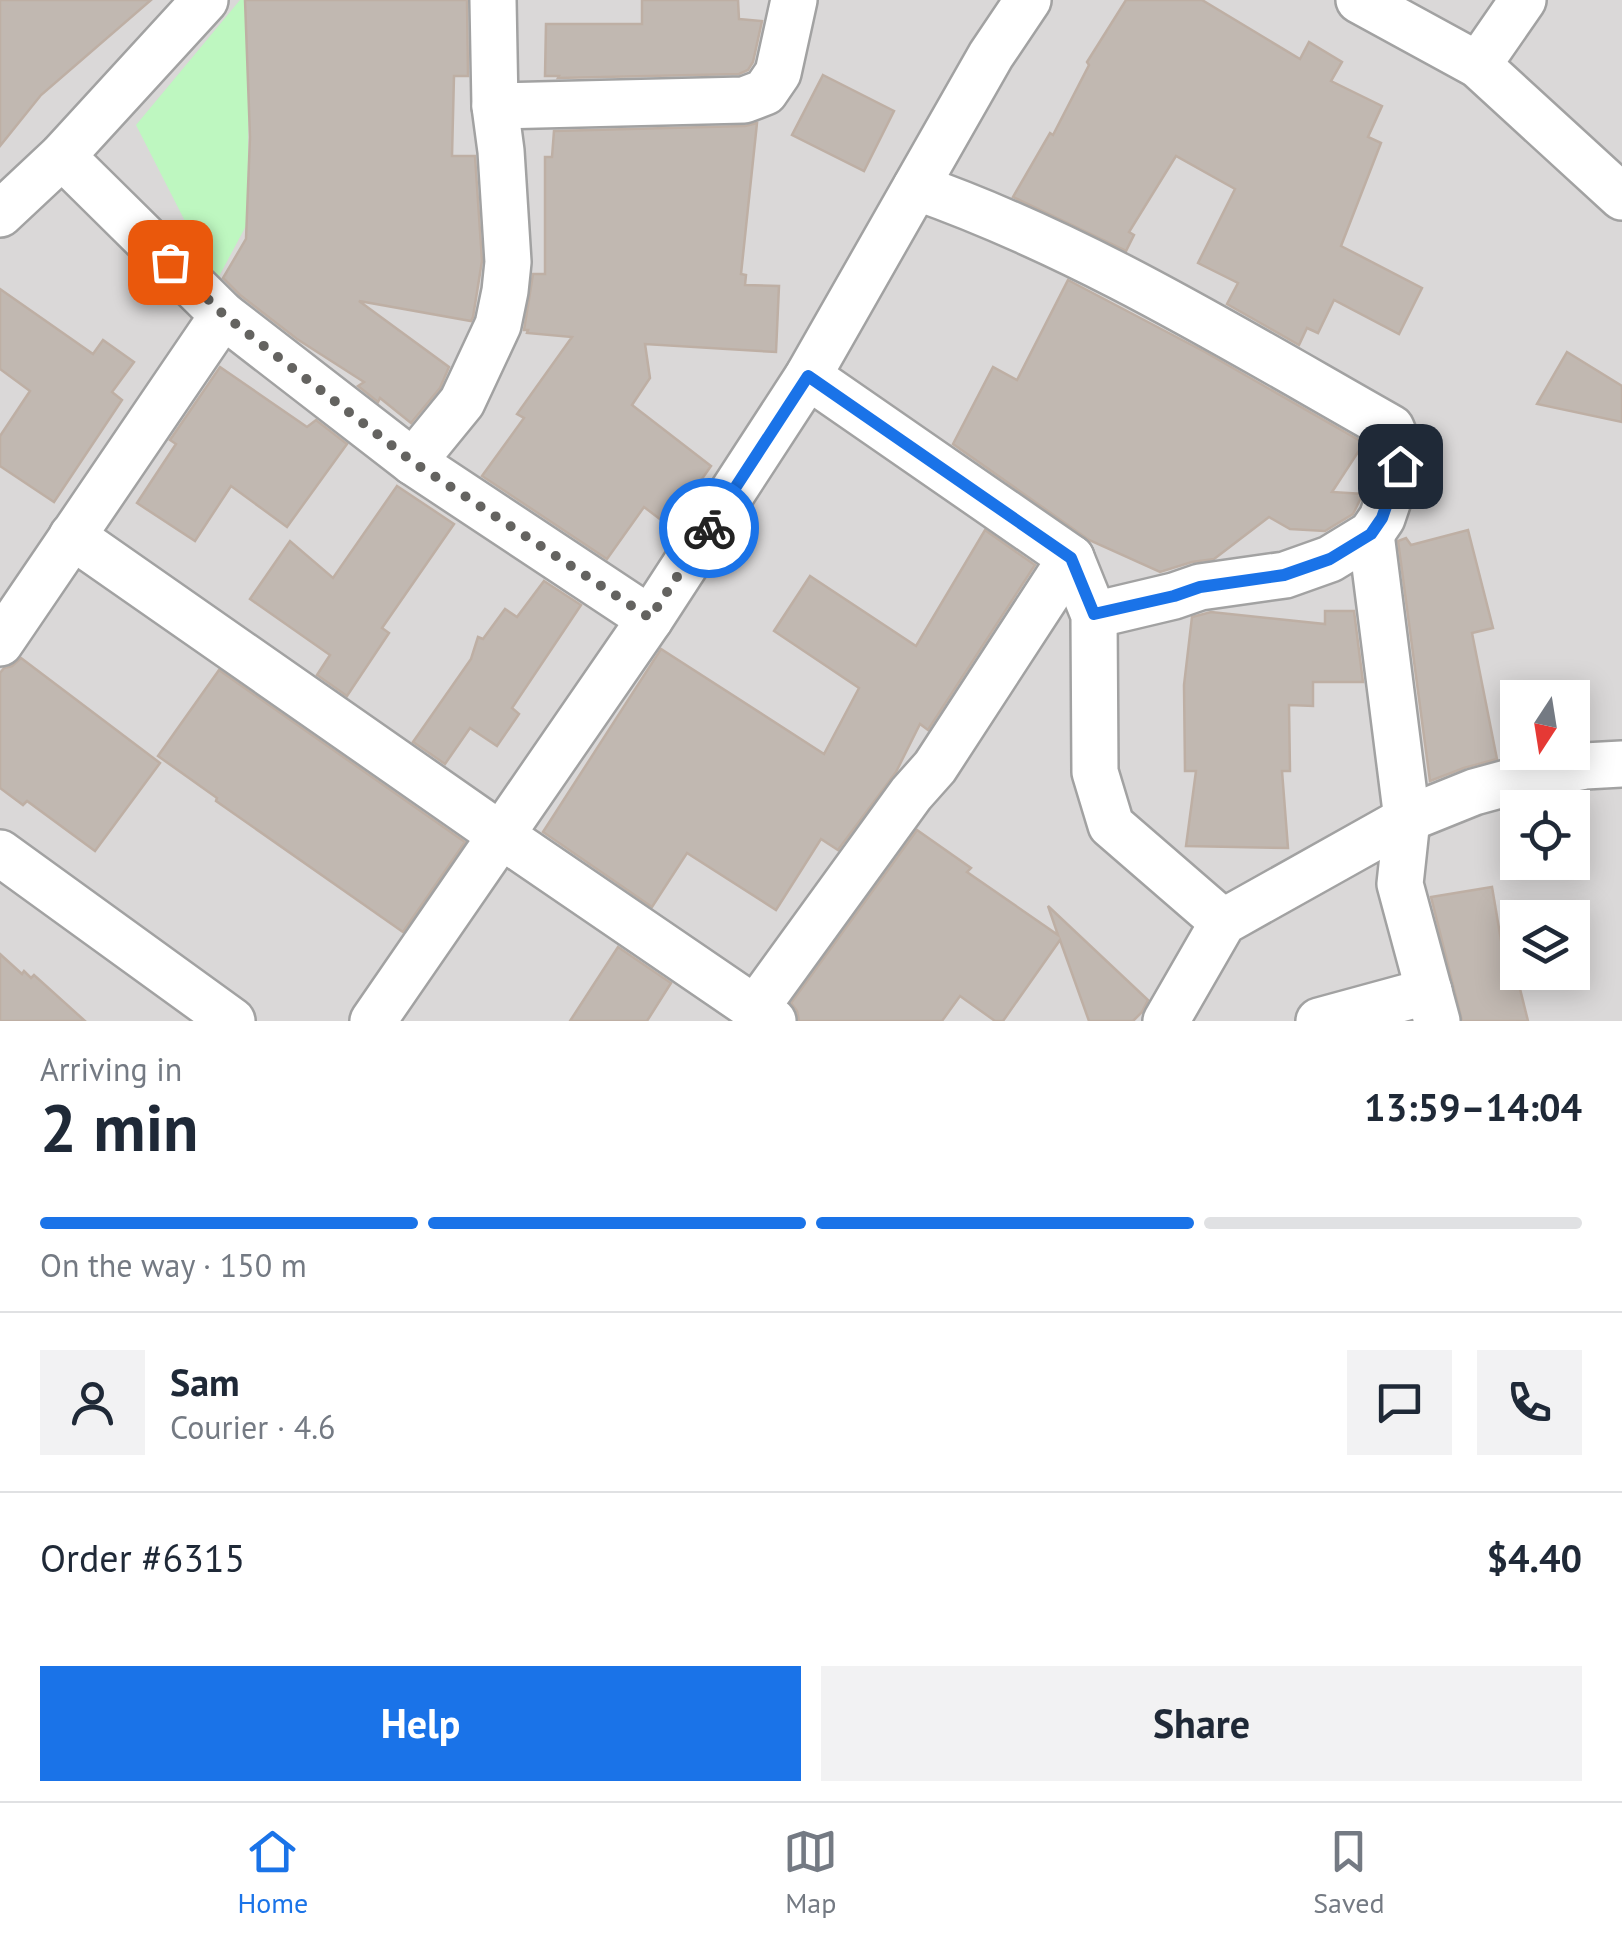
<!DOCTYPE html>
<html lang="en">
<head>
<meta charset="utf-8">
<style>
	:root { --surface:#fff; --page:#f2f2f3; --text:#1f2937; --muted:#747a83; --line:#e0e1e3; --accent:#1a73e8 }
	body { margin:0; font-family:"PT Sans",sans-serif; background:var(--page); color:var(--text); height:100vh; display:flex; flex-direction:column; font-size:38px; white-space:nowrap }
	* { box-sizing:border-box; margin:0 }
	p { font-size:32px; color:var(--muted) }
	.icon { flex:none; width:55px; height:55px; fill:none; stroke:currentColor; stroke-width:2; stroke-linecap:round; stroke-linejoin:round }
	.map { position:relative; height:1021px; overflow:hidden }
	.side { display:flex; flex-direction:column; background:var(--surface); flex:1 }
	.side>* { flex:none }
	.needle { width:65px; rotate:192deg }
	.controls { position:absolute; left:1500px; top:680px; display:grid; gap:20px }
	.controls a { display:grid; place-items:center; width:90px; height:90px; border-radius:0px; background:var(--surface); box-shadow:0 5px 25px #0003; font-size:50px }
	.pin { position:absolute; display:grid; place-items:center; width:85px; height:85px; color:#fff; margin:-42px; border-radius:20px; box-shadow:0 5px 15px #0006 }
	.courier { position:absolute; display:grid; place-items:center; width:100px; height:100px; margin:-50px; border:8px solid #1a73e8; border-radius:50%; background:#fff; color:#222; box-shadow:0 2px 12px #0007 }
	.overview em { font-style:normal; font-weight:700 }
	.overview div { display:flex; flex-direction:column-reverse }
	.overview { display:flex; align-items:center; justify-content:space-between; height:170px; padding:0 40px }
	h1 { font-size:65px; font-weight:700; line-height:75px }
	.bar { display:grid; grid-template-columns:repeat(4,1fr); gap:15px 10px; align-content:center; height:120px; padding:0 40px }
	.bar i { height:12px; border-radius:8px; background:var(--line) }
	.bar .active { background:var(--accent) }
	.bar p { grid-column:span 4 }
	.line { display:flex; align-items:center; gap:25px; padding:0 40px; border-top:2px solid var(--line) }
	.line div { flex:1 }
	.round { display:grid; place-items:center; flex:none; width:105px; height:105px; border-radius:0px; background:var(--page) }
	.primary-button { display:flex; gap:20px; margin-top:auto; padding:20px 40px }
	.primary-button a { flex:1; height:115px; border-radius:0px; background:var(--accent); color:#fff; font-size:40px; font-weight:700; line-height:115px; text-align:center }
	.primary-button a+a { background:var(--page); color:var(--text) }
	.tab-bar { display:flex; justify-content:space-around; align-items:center; height:140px; border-top:2px solid var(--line); background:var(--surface); font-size:28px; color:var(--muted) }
	.tab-bar a { display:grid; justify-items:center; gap:5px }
	.tab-bar .active { color:var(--accent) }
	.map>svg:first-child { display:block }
	.residential { fill:#dad8d8; fill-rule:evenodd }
	.park { fill:#bef7c0 }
	.building { fill:#c1b8b1; stroke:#beafa4; stroke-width:2.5 }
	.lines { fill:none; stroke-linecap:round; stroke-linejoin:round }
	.street-casing { stroke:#a2a2a2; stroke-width:50 }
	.street { stroke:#fff; stroke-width:45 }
	.done { stroke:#646360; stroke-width:10; stroke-dasharray:0 18 }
	.route { stroke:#1a73e8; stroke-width:12 }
</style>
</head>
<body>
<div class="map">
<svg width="1622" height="1021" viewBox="0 0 1622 1021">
	<rect width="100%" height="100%" fill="#ede9e1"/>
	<path class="residential" d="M 0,0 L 1622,0 L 1622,1021 L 0,1021 ZM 1518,698 L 1572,698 L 1572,752 L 1518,752 ZM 1518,808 L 1572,808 L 1572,862 L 1518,862 ZM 1518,918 L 1572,918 L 1572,972 L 1518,972 Z"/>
	<polygon class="park" points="240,0 245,0 249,79 247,224 216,282 136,125"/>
	<g class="building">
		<polygon points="0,0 151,0 41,95 0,146"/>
		<polygon points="245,0 467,0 468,76 454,76 452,156 475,156 482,261 473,317 471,321 359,301 449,367 440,388 411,423 380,398 378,402 358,386 364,382 297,339 240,295 223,278 246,239 250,137"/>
		<polygon points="642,0 738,0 739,19 762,21 753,62 748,70 739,74 558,78 559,76 545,76 546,24 642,24"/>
		<polygon points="1126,0 1202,0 1300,59 1309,42 1342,62 1331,81 1382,106 1368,137 1381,143 1341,246 1422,288 1399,334 1334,300 1318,333 1307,328 1299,345 1227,304 1238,283 1198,263 1235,189 1176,156 1129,232 1134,235 1126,251 1013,197 1050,133 1053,135 1089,65 1087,62"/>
		<polygon points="823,75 894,111 864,171 792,135"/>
		<polygon points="757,123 741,274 746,275 745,285 779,286 776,352 645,344 650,378 632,405 711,466 669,526 644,507 607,559 482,476 524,418 517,414 572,337 527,333 528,330 524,330 533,274 545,274 545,157 552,157 554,131 745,126"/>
		<polygon points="1068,280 1205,352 1364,443 1332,492 1363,494 1353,514 1325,531 1290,529 1269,517 1214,559 1192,562 1160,572 1089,540 953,444 993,367 1017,380"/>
		<polygon points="0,289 93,354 103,340 134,362 112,392 122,400 54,502 0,466 0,436 30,391 0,369"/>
		<polygon points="1567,352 1622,386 1622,422 1537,404"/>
		<polygon points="220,367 307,427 316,420 347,444 287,527 231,486 195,541 137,503 176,444 170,440"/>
		<polygon points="397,486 454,524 382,628 389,633 347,696 317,675 330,655 250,599 290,541 333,578"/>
		<polygon points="985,530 1035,565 928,730 920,724 896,772 838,850 821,839 776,910 687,853 652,907 543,832 661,649 824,754 859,688 774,631 810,576 916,646"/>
		<polygon points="1468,530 1493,628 1472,633 1497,759 1464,768 1430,781 1398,541 1406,538 1411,545"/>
		<polygon points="544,581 581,605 512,708 519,714 497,746 470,728 445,764 413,742 471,659 478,637 483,639 505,609 517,617"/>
		<polygon points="1325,611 1354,611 1363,682 1313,682 1313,706 1289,705 1290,771 1282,771 1288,848 1186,846 1196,771 1185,771 1184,685 1192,617 1211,612 1325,624"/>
		<polygon points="21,658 160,763 95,851 27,801 23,805 0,788 0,673 4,668 12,666"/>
		<polygon points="219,670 465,842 403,932 216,801 217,798 158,756"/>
		<polygon points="917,830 971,868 967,872 1058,935 1048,906 1148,1000 1142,1012 1133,1021 1089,1021 1060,940 1003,1021 995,1021 960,996 942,1021 799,1021 797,1011 791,1003"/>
		<polygon points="1492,887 1502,946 1509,945 1528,1021 1462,1021 1431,897"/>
		<polygon points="618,947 671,983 647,1021 570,1021"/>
		<polygon points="0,954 22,974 24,971 31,978 34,975 85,1021 0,1021"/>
	</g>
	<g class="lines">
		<g class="street-casing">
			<g id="street">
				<polyline points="1359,0 1478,65 1622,197"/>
				<polyline points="1478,65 1523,0"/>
				<polyline points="495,106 744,100 765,92 778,73 794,0"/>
				<polyline points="62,156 223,315 413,462 650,619"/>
				<path d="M 916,187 C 1084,246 1237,341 1391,428 L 1399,447 L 1400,465 L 1382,518 L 1371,534 L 1330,559 L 1285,575 L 1200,587 L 1174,596 L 1094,615"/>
				<polyline points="0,214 62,156 205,0"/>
				<polyline points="808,376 1071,558 1094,615 1095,772 1111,825 1223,922"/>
				<polyline points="413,462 462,402 498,325 505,291 508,262 501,151 495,106 493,0"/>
				<polyline points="1371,534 1407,819 1400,884 1437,1021"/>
				<polyline points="72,536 502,836 773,1021"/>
				<polyline points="0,643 223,315"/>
				<polyline points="0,853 232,1021"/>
				<polyline points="755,1009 911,794 935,767 1071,558"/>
				<polyline points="373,1021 650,619 808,376 991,55 1028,0"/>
				<polyline points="1166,1021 1223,922 1407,819 1474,792 1536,775 1585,766 1622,764"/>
				<polyline points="1319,1021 1429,991"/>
			</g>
		</g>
		<use href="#street" class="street"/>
	</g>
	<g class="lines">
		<polyline class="done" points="170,262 224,315 413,462 650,618 709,528"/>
		<polyline class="route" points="709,528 808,376 1071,558 1094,614 1174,596 1200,587 1284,575 1330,559 1371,534 1382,518 1400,466"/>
	</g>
</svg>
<div class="controls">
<a><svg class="needle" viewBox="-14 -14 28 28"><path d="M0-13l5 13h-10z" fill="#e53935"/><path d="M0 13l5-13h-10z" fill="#747a83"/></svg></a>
<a><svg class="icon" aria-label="locate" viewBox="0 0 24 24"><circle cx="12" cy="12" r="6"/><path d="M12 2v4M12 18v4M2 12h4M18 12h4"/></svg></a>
<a><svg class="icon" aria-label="layers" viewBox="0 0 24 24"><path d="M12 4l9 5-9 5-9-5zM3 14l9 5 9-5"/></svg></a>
</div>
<div class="pin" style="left:170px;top:262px;background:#ea580c"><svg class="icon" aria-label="bag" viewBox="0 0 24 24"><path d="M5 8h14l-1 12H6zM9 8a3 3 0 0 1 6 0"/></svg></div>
<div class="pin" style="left:1400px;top:466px;background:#1f2937"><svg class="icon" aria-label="home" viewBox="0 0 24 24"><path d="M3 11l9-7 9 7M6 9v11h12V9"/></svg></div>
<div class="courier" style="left:709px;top:528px"><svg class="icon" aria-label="bike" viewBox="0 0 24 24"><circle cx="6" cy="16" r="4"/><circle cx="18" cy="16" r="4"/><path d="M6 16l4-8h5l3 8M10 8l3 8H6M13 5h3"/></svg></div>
</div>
<section class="side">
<div class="overview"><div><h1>2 min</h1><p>Arriving in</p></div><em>13:59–14:04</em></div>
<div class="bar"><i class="active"></i><i class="active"></i><i class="active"></i><i></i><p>On the way · 150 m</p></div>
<div class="line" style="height:180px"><a class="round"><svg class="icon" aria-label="person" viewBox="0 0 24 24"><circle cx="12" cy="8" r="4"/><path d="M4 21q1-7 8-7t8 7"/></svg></a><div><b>Sam</b><p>Courier · 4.6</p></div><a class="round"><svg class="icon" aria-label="chat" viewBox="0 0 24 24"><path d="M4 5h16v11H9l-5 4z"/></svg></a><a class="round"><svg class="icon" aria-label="phone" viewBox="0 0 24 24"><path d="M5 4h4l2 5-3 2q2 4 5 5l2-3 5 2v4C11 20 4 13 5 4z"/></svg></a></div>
<div class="line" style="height:130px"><div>Order #6315</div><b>$4.40</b></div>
<div class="primary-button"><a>Help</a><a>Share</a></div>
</section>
<nav class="tab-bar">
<a class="active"><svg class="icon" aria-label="home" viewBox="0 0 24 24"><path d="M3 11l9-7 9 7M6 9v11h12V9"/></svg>Home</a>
<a><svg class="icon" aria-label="map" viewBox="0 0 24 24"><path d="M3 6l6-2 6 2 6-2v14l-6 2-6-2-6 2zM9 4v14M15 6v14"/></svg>Map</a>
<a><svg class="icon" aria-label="saved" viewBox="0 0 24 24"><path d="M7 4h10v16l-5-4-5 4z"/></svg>Saved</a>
</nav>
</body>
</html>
